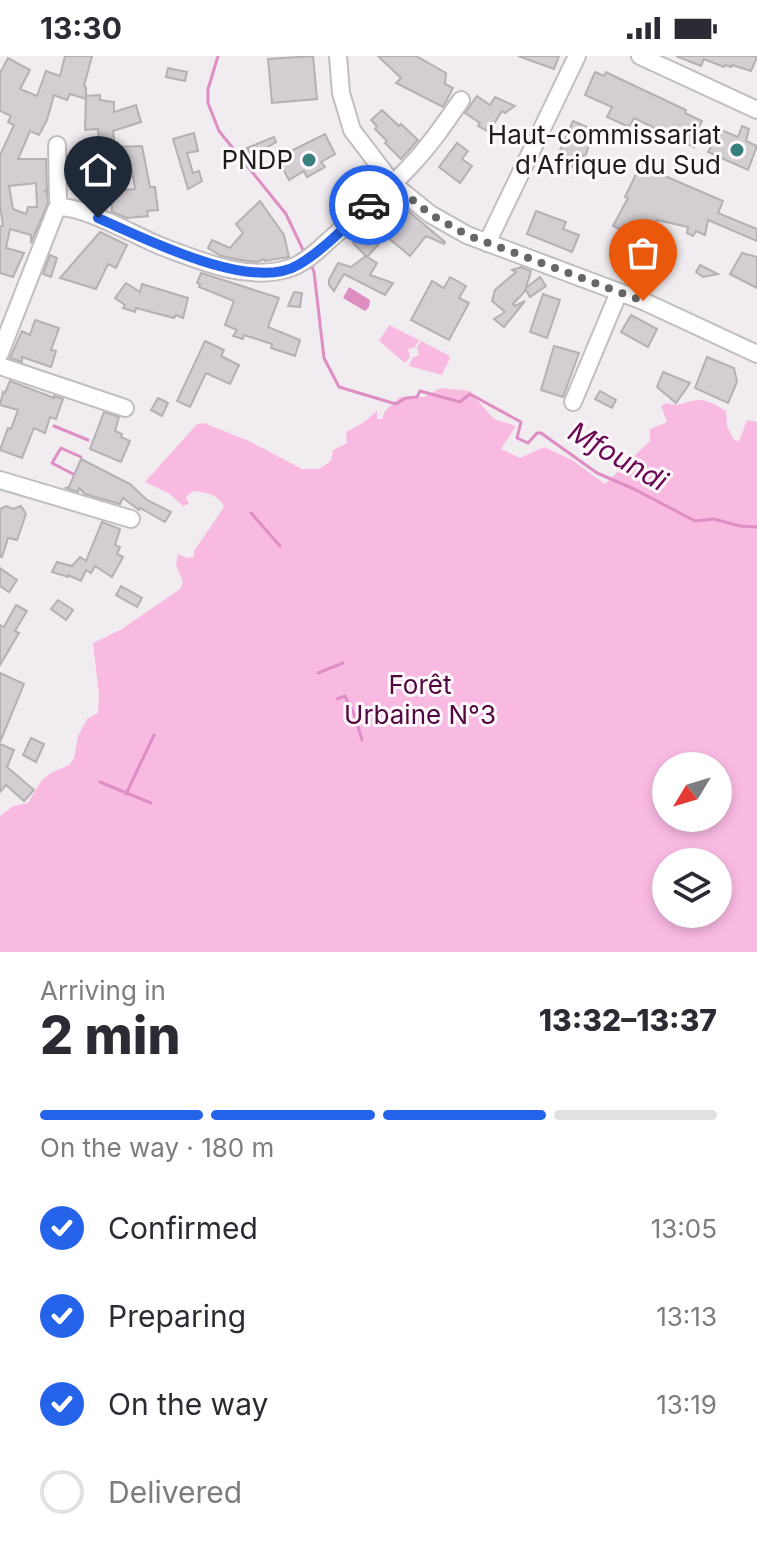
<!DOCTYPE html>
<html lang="en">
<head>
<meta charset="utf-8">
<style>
	:root { --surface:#fff; --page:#f7f7f7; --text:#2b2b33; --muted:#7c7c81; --line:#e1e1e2; --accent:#2563eb }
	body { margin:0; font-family:Inter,sans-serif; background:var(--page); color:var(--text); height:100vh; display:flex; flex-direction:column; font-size:30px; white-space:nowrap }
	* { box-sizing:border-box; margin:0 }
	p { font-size:26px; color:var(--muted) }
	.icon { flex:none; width:44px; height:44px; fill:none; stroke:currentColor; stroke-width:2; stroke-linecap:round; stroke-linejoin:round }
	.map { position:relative; height:896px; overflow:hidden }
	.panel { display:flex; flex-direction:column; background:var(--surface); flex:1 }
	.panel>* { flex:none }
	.needle { width:52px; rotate:232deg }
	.fabs { position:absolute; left:652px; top:696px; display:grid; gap:16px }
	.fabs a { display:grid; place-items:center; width:80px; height:80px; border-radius:50%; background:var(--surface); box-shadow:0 4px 12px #0003; font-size:40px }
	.pin { position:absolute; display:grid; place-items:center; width:68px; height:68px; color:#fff; margin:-82px -34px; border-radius:50% 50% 50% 0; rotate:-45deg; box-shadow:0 0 8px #0007 }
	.pin .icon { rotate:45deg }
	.courier { position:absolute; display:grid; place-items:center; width:80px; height:80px; margin:-40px; border:6px solid #2563eb; border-radius:50%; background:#fff; color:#222; box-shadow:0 2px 10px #0007 }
	.head em { font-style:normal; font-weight:800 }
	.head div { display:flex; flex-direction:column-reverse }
	.head { display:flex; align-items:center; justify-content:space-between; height:136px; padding:0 40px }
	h1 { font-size:52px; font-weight:800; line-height:60px }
	.bar { display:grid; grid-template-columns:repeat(4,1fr); gap:12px 8px; align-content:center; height:96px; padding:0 40px }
	.bar i { height:10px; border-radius:6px; background:var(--line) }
	.bar .active { background:var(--accent) }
	.bar p { grid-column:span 4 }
	ol { padding:0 40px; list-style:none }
	li { display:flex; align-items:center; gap:24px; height:88px }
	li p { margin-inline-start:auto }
	li .icon { padding:8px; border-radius:50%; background:var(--accent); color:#fff; stroke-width:4 }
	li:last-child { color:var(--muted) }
	li i { width:44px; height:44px; border:4px solid var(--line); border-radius:50% }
	.status { display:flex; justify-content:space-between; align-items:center; height:56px; padding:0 40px; background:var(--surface); direction:ltr }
	.status svg { height:22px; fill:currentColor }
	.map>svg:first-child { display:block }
	.green { fill:#f9bae2; fill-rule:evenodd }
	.water { fill:#df8ec4 }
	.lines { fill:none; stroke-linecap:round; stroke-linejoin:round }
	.stream { stroke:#df8ec4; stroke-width:3 }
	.building { fill:#d3ced1; stroke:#b5b0b3; stroke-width:2; fill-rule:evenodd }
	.minor-casing { stroke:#c2bdc0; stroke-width:20 }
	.minor { stroke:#fff; stroke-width:16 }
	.done { stroke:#686566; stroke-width:8; stroke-dasharray:0 14.4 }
	.route { stroke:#2563eb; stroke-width:10 }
	.poi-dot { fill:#38807d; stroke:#fff9fd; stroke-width:3 }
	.labels { text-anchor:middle; stroke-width:6; stroke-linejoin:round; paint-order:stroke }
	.poi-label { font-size:26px; fill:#1e1c1d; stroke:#fff9fd; text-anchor:end }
	.park-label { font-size:26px; fill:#50073f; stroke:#fff9fd }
	.water-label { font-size:28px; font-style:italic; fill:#6a0754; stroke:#fff9fd }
</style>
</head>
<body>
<div class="status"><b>13:30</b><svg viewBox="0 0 49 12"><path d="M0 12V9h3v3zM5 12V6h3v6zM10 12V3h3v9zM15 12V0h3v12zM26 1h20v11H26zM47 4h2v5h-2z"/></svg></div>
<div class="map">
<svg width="757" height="896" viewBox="0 0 757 896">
	<rect width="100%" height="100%" fill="#f1ecef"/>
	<g class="green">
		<polygon points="389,269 419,284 415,291 408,293 410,301 405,307 379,285"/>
		<polygon points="421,285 448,299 450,302 442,319 409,310 412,302 419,299 417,292"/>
		<path d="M 441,332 L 469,335 L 494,363 L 516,370 L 501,393 L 520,402 L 544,391 L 572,404 L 605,428 L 650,385 L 650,373 L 667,366 L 661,350 L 666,347 C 680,352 687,344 700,344 C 709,344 719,351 726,355 L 727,370 L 734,384 L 739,385 L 747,364 L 757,366 L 757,896 L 0,896 L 0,760 L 13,750 L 28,747 L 42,724 L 51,717 L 69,709 L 74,702 L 78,680 L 87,663 L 98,657 L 99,639 L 93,587 L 122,573 L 180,533 L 183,526 L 176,508 L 178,498 L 187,502 L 194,501 L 194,495 L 224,451 C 220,439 205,436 193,435 L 186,441 L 189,448 L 183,450 L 170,438 L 145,426 L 197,368 L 204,367 L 249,385 L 302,413 L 319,413 L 331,405 L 333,394 L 347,387 L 346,376 L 363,367 L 377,355 L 377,363 L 382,363 L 385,355 L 400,341 L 424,341 ZM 718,710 L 718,762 L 666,762 L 666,710 ZM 718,806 L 718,858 L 666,858 L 666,806 Z"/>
	</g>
	<polygon class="water" points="349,231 370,244 369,251 365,255 343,242"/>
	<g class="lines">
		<g class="stream">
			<polyline points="218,0 208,33 208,47 219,75 286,158 305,198"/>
			<polyline points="311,208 314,216 324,302 339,331 396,348 406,342 417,341 420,335 460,346 470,338 521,366 517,382 528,387 537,377 541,377 597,417 634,433 695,465 714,463 740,470 757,471"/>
			<polyline points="54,370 88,384"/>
			<polyline points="73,418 52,407 61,392 81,401"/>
			<polyline points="251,457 280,490"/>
			<polyline points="318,617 343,607"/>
			<polyline points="337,643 345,640 354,658 362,684"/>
			<polyline points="100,726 151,747"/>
			<polyline points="126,738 154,679"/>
		</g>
	</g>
	<g class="building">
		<path d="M 65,0 L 92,0 L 84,30 L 86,31 L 86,43 L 70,38 L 67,44 L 54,39 L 47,64 L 39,79 L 30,75 L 18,103 L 46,103 L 47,135 L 44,135 L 47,136 L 48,147 L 31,187 L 31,179 L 10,173 L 6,192 L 24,197 L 13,221 L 0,217 L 0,170 L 3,170 L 0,149 L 0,99 L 14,69 L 8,66 L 11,60 L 0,55 L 0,17 L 8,2 L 30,14 L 20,33 L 37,40 L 46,15 L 60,20 ZM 36,127 L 37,151 L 28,151 L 26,158 L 13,153 L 9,130 Z"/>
		<polygon points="313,0 317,43 272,47 268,3"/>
		<polygon points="378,0 416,0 446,17 445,28 453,32 443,51 396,27 401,22"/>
		<polygon points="518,0 559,0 554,13"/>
		<polygon points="676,0 757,0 757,1 751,15 732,9 731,11 725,9 724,11 704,3 701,10"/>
		<polygon points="168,12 187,16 185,25 166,21"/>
		<polygon points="595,16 604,20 606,16 616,21 686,54 685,57 702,65 694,81 697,83 694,91 634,62 629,71 607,61 612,51 585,39"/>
		<path d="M 100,39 L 100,44 L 114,46 L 114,56 L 136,49 L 141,66 L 113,75 L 115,91 L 142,90 L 150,131 L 155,131 L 158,154 L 147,155 L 148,160 L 127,162 L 112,156 L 111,137 L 82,136 L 82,99 L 100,99 L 98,73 L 85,74 L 86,40 ZM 132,114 L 135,133 L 112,136 L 112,115 Z"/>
		<polygon points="477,40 490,49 495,41 515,50 505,57 502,55 489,76 478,70 480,67 465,57"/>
		<polygon points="382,54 399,70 401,68 418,84 401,103 385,87 387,85 375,73 377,70 371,64"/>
		<polygon points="573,65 594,74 585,101 578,97 572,111 556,103"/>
		<polygon points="742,70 749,73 746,85 757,90 748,114 708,96 721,74 738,81"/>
		<polygon points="194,77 198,95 187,97 193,117 199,115 202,125 188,133 173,83"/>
		<polygon points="325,78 335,98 321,106 325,111 307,121 304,115 289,124 277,102"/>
		<polygon points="274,81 276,86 251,101 247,92"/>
		<polygon points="457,87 468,95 462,103 472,110 460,127 439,111"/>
		<polygon points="644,111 723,145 718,157 757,173 757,185 708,164 705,179 696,175 693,180 687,177 688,171 657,164 647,186 613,170 628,142 625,141 636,118 640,120"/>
		<polygon points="395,144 445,186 444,188 426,180 410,200 386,180 367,201 353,187"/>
		<polygon points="260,145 284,179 289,201 265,205 264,203 257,206 241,204 221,200 208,192 212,184 230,192 243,177 236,168"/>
		<polygon points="536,155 566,166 563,173 579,179 572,196 527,178"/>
		<polygon points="100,176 127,189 116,212 108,208 96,233 60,222"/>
		<polygon points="742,197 757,201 757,232 730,218"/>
		<polygon points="50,199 57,202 51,221 43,218"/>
		<polygon points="366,200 377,207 370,219 393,227 385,239 344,218 334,235 329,229 329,224 338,207 351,211"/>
		<polygon points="700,209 718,218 703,221 696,216"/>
		<polygon points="521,211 531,215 526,232 540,221 546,230 530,241 526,234 513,248 515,250 525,245 504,271 494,263 505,256 492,245 495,234 516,216 512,214"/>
		<polygon points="201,217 279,242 268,271 300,284 295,300 271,292 272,288 244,279 243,283 233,280 237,274 225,269 234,245 199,231 200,228 197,227"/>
		<polygon points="450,221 466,230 459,242 469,247 449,284 411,264 432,225 444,232"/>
		<polygon points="126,227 140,236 142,228 188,242 183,262 176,259 174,262 136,252 135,256 123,252 125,249 115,242"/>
		<polygon points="294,236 302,237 300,251 288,250"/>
		<polygon points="543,238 560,244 547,282 530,276"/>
		<polygon points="631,259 657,273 648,291 621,276"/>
		<polygon points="35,264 59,272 51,294 56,295 51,311 22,301 22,306 10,302 22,275 30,279"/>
		<polygon points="205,285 224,294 221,300 239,309 230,328 206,317 190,351 177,345"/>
		<polygon points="554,290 579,297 563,341 541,334"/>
		<polygon points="707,301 734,312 737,326 728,347 695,332"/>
		<polygon points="663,316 690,327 676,347 657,331"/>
		<polygon points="10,325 54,342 54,340 63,343 56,363 50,361 45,377 34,372 22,402 0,394 8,372 11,373 18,354 0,349 3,336 5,337"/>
		<polygon points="600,335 616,344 612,352 595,343"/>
		<polygon points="158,342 168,347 162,360 151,354"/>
		<polygon points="104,356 119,361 115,375 122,378 121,381 130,385 121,406 90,393"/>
		<polygon points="81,403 130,428 147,444 171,456 165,466 140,452 139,454 123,442 120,448 85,438 79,432 78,436 66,432 69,431"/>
		<polygon points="6,450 13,453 21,450 26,458 17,484 8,482 2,501 0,501 0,453"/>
		<polygon points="102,466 120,473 115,489 120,491 117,498 123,501 112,521 95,510 91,517 86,514 81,525 68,519 68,521 52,516 57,506 72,510 80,501 86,505"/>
		<polygon points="0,512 17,524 9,536 0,530"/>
		<polygon points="121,530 142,542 137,551 116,539"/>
		<polygon points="58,544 73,554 66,564 51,553"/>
		<polygon points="16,549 27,555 15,575 19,577 0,609 0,569 4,571"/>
		<polygon points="0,617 24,628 0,686"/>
		<polygon points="31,682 44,688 36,706 23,699"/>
		<polygon points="0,688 14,694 7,711 34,734 24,745 6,729 0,736"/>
	</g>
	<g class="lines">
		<g class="minor-casing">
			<g id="minor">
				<polyline points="338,0 341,37 352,74 393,128 430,158 467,179 643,245 757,298"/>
				<polyline points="640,0 757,54"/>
				<polyline points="57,89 58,144 60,151"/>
				<polyline points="487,187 577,0"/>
				<path d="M 0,297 L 56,154 L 60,151 C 89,152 135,180 163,191 C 201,205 246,225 287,213 C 306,208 322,190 336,178 C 362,155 390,133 413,107 C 431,88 446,66 461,44"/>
				<polyline points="0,310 125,352"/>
				<polyline points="573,346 619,236"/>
				<polyline points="0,424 131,463"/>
			</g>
		</g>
		<use href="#minor" class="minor"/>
	</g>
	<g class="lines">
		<polyline class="done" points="369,149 393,128 430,158 467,179 643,245"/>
		<path class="route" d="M 98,162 C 144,182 251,237 298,209 C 324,194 346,169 369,149"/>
	</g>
	<g class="poi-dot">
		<circle cx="737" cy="94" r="8"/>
		<circle cx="309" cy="104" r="8"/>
	</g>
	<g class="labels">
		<g class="poi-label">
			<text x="721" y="88">Haut-commissariat<tspan x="721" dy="30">d'Afrique du Sud</tspan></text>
			<text x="293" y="113">PNDP</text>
		</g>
		<g class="park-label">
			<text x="420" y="638">Forêt<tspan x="420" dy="30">Urbaine N°3</tspan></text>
		</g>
		<g class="water-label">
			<text transform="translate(618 400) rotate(30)" y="10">Mfoundi</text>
		</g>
	</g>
</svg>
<div class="fabs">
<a><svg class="needle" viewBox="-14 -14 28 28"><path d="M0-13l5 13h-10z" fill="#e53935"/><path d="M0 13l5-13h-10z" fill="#7c7c81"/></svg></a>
<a><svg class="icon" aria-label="layers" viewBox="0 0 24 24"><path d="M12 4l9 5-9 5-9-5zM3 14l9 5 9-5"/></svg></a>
</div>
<div class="pin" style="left:643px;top:245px;background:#ea580c"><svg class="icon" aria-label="bag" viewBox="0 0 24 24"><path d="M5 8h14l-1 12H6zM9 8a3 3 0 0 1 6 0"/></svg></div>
<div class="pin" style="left:98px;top:162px;background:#1f2937"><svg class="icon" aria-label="home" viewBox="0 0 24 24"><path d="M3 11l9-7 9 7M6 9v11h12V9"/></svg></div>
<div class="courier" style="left:369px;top:149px"><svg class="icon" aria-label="car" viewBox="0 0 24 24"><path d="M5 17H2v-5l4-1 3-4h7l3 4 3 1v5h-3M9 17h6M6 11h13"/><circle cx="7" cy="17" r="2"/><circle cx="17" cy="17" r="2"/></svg></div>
</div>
<section class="panel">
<div class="head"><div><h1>2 min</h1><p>Arriving in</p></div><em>13:32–13:37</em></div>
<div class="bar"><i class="active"></i><i class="active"></i><i class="active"></i><i></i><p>On the way · 180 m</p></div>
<ol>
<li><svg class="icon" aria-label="check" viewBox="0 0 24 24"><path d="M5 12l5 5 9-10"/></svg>Confirmed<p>13:05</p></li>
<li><svg class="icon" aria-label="check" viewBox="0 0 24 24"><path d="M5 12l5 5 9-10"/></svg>Preparing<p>13:13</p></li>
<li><svg class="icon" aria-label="check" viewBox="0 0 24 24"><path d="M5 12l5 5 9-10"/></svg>On the way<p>13:19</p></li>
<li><i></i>Delivered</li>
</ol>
</section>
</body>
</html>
